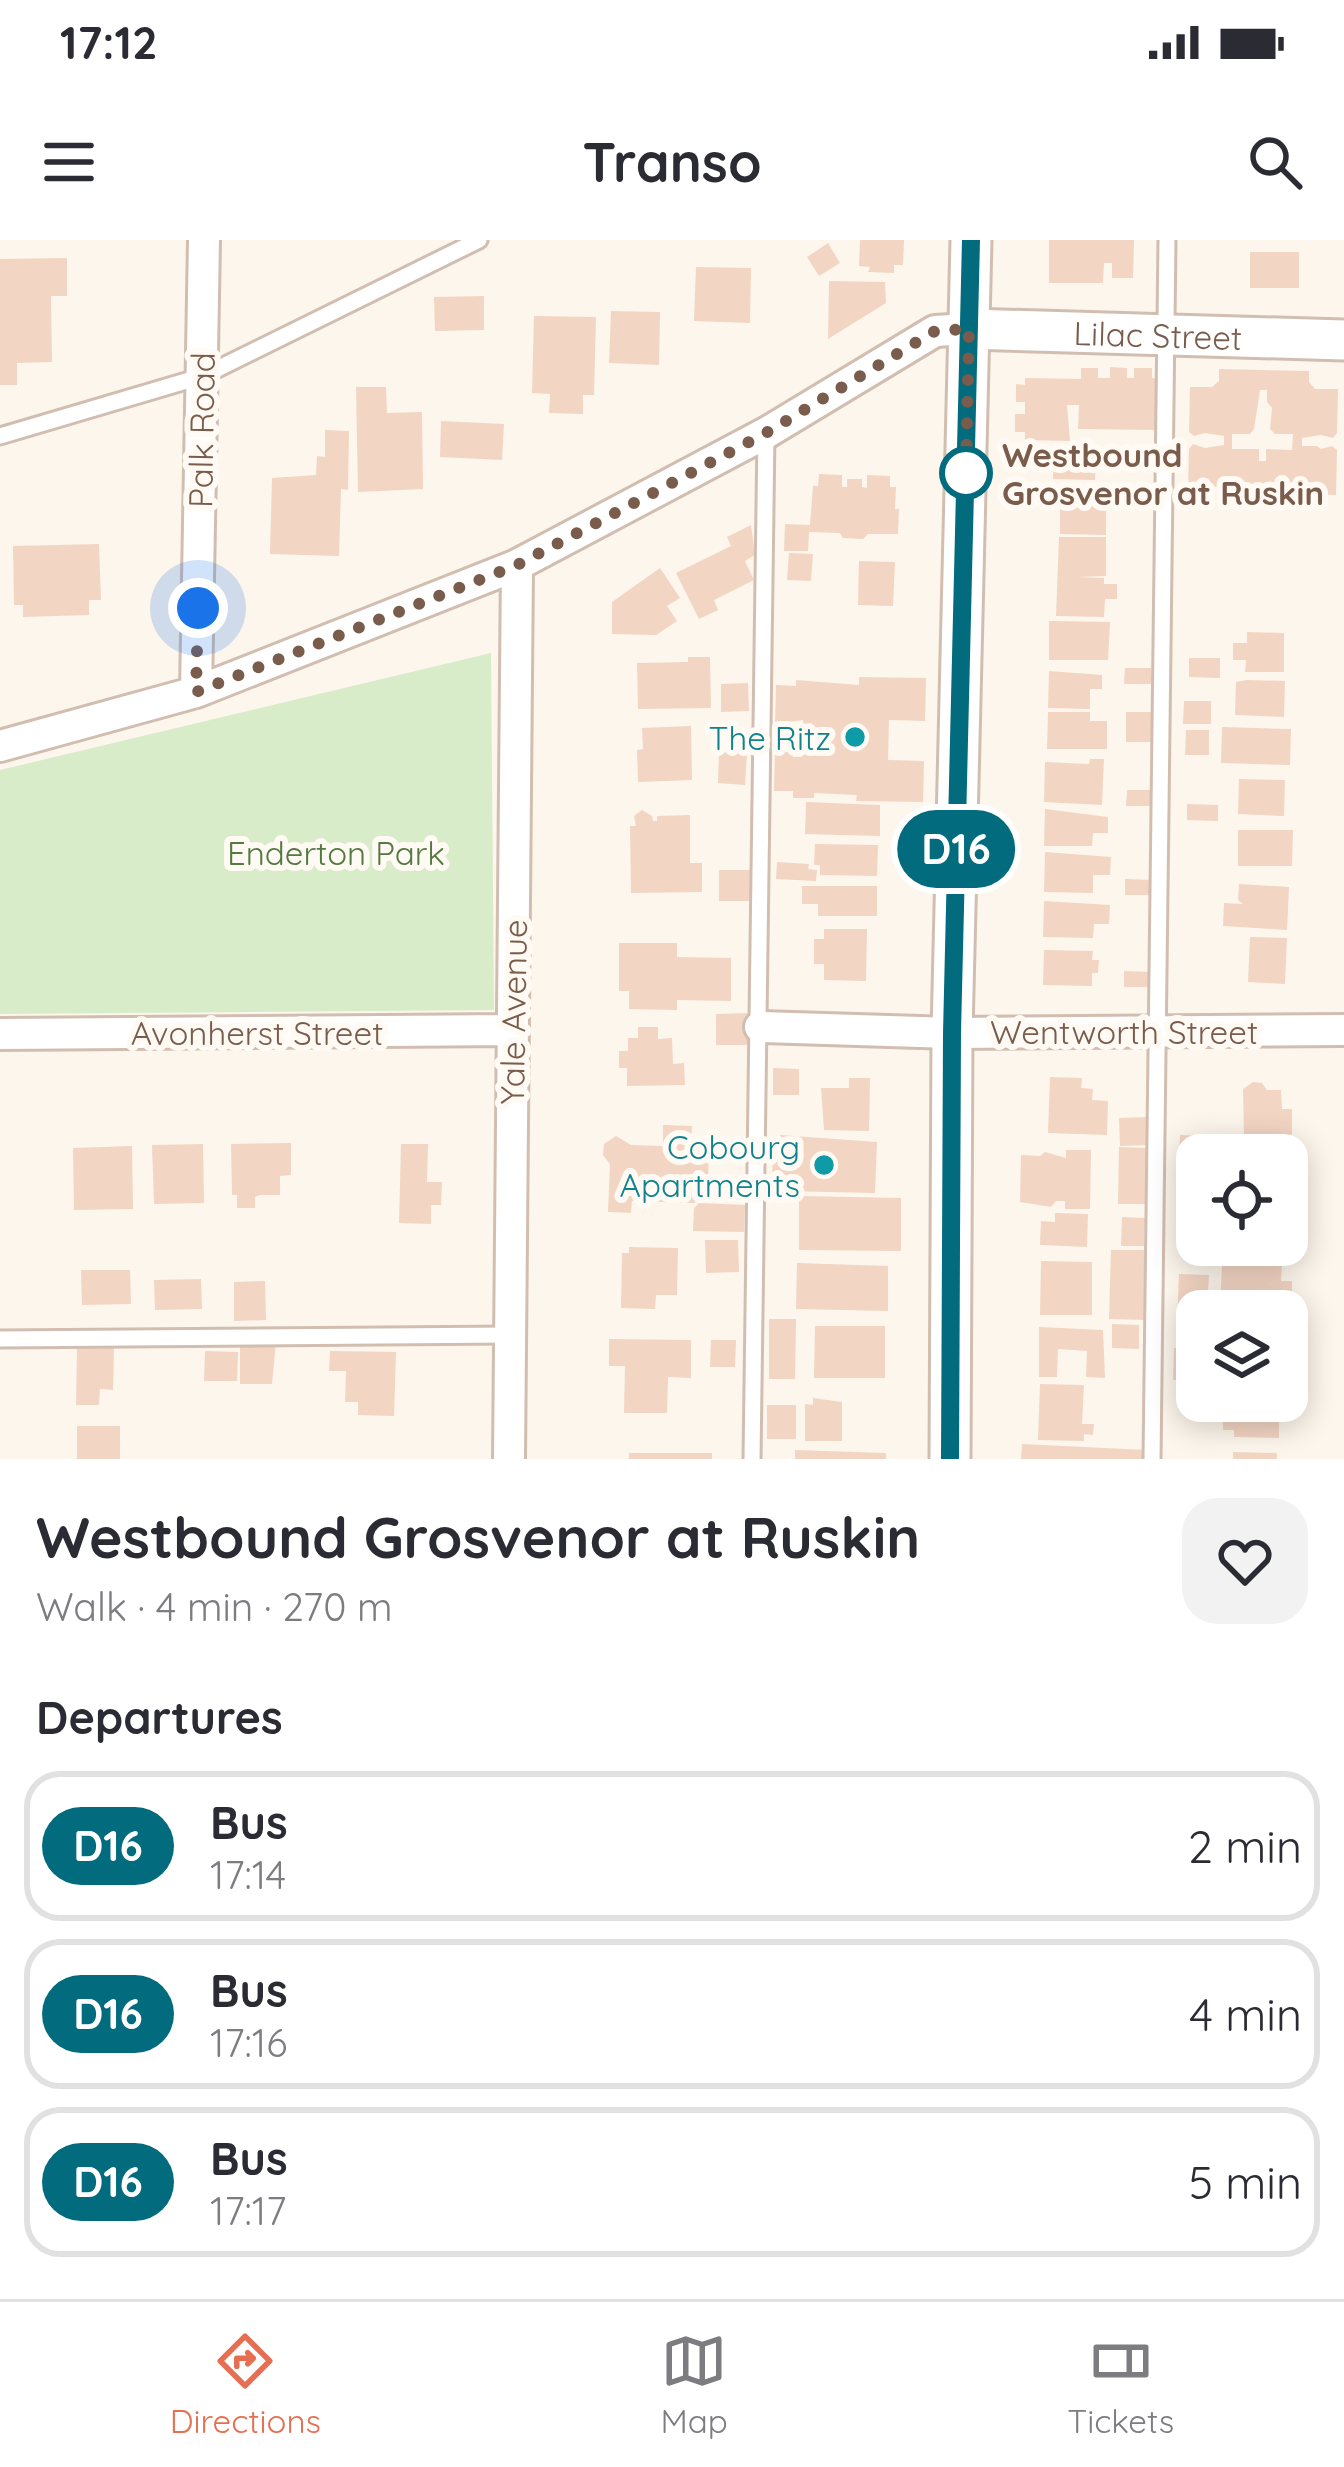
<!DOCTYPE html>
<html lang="en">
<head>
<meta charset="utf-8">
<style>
  :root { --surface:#fff; --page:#f2f2f3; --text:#2b2b33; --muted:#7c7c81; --line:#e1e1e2; --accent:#e76f51 }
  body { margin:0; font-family:Quicksand,sans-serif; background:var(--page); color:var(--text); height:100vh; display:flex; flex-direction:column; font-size:45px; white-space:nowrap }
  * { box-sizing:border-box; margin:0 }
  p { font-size:39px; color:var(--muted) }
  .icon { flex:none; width:66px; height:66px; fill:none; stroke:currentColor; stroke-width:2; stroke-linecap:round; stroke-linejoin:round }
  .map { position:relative; height:1219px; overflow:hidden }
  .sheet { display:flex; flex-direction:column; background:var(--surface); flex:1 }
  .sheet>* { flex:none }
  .badge { padding:0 24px; border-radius:39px; font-size:42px; line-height:78px }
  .buttons { position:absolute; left:1176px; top:894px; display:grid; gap:24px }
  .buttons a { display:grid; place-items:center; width:132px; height:132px; border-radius:24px; background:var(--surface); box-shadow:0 6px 30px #0003; font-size:60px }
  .you { position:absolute; width:60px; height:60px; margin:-30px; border:9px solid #fff; border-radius:50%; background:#1a73e8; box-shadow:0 0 0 18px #1a73e833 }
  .map>.badge { position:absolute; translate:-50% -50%; box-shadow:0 0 0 6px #fff }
  h2 { padding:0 36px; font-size:45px; line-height:108px }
  .round { display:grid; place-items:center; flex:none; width:126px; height:126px; border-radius:36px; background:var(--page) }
  .summary { display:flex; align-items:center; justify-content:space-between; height:204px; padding:0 36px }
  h1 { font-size:57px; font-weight:800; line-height:90px }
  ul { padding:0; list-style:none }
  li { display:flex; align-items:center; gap:36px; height:150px; margin:0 24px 18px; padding:0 12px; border:6px solid var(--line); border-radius:36px }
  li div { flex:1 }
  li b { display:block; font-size:45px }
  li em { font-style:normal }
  li .badge { min-width:132px; font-weight:700; text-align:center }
  .status { display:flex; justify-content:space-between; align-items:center; height:84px; padding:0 60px; background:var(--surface); direction:ltr }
  .status svg { height:33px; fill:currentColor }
  header { display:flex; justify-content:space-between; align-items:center; height:156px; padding:0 36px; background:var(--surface); font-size:54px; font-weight:800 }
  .tabs { display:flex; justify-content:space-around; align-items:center; height:168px; border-top:3px solid var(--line); background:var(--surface); font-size:33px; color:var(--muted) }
  .tabs a { display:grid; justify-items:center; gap:6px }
  .tabs .on { color:var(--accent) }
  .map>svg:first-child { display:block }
  .green { fill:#d8ecc9 }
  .building { fill:#f3d5c3; fill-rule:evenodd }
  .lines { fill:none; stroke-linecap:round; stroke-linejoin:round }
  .service-casing { stroke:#d1beb0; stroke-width:21 }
  .minor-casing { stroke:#d1beb0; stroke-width:36 }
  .tertiary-casing { stroke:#d1beb0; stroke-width:45 }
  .service { stroke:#fff; stroke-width:15 }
  .minor { stroke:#fff; stroke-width:30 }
  .tertiary { stroke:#fff; stroke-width:39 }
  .line-casing { stroke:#fff; stroke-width:27 }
  .line { stroke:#026c7e; stroke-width:18 }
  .walk { stroke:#7a5c4d; stroke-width:12; stroke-dasharray:0 21.6 }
  .stop-dot { fill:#fff; stroke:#026c7e; stroke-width:6 }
  .culture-dot { fill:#0f9aa8; stroke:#fffaf3; stroke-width:4.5 }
  .labels { text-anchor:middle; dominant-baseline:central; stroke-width:12; stroke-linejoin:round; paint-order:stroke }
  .street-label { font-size:33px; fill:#7a5c4d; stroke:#fffaf3 }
  .stop-label { font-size:33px; font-weight:bold; fill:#7a5c4d; stroke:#fffaf3; text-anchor:start }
  .culture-label { font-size:33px; fill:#0d838f; stroke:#fffaf3; text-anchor:end }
  .park-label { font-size:33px; fill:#537a41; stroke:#fffaf3 }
</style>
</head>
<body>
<div class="status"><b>17:12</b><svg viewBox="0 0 49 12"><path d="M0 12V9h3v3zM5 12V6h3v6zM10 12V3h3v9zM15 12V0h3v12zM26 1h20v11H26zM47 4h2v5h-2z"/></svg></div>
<header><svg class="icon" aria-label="menu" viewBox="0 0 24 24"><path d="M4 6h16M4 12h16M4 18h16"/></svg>Transo<svg class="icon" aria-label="search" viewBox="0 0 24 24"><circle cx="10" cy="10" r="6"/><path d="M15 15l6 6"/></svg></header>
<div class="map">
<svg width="1344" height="1219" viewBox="0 0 1344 1219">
  <rect width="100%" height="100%" fill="#fdf6ec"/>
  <path class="green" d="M491,413L494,770L0,774V530Z"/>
  <path class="building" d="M860,0H904L903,25H894V33L868,32L870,27L859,26Z
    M1049,0H1134L1133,38H1112V23H1104L1103,43H1049Z
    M828,3L840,23L819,36L807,17Z
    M1250,12H1299V48H1250Z
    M67,18V56H51L52,122L17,123V145H0V19Z
    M696,27L751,28L750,83L694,81Z
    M829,41L885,42L886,63L828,99Z
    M484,56V90L435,91L434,57Z
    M611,71L660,72L659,125L609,123Z
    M534,76L596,77L594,155H583V174L549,173L550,154L532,153Z
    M1110,127L1127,128V138H1134V128H1152V138H1162L1161,190L1078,189L1079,165H1067L1070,201L1025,200V192H1015V174H1025V162H1016V144L1025,145V138L1081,139V128H1098V138H1110Z
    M1219,129L1309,131V142L1315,149H1338L1337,193L1333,198L1321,195L1302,198V206H1317L1321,209L1332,206L1337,210L1336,255L1312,254V248L1229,247V251H1223L1224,247H1213V253H1188L1189,209L1193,204L1205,208L1224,205V196L1205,193L1194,196L1189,192L1190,147H1212L1219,141ZM1260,150H1267V162L1272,168L1270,189L1275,194H1293L1292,210L1266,209V221H1259V209H1232V194H1250L1254,189Z
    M356,147H386L387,173L422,172L423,249L358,252Z
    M441,181L504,184L502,220L440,217Z
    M325,190L349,191L348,250L341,249L339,316L270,314L272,238L316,235L317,216L325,217Z
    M1054,205L1096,206L1095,240L1053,239Z
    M819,234L842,235V247H847V239H862V247L867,248V235L890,236V247H896L895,269H899L898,294H868L863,299L843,298L840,293L809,292L808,311H784L785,284L810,285L813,246H818Z
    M1060,255L1106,256V295L1060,294Z
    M751,285L755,315L745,321L754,340L714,360L718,370L699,379L676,333L731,306L727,297Z
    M1059,297H1106V336L1078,337L1104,338V344H1117V359H1105L1104,377L1056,376Z
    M99,304L101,360H89V375L23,377V365H14L13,306Z
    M789,313L813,314L811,341L787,340Z
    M859,321L895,322L893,366L858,365Z
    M660,328L680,358L667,366L677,381L656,395L612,394V362Z
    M1049,381L1110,382L1108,420H1049Z
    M1247,392L1284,393V432H1245L1246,420H1233V403H1247Z
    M688,417H710L711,468L638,469L637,423L688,422Z
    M1189,418H1220V438L1189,437Z
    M1125,428H1151V444H1124Z
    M1049,431L1102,435V449H1090V469L1048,468Z
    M859,437L926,438L925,481L889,480L888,520L924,521L923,562L856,561L857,555L814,553V558H793V551H774L775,512H793V517H802L803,506H821V488H803V480L775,484L776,445L796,446V440L859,445Z
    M1247,440L1285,441L1284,477L1235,475L1236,442Z
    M748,443L749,471L721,472V444Z
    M1184,461H1211V484H1183Z
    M1048,472H1090V481H1107V509H1047Z
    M1126,472H1152V502H1126Z
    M691,486L692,540L638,542L637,510L643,509L642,488Z
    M1222,487L1291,489L1290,525L1221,523Z
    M1186,490H1209V515H1185Z
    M719,512L747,513L745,545L718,543Z
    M1090,519H1104L1102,565L1044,562L1045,522L1089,524Z
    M1239,539L1285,540L1284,576L1238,574Z
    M1127,550H1153V566H1126Z
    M806,562L880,565V596L805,594Z
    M1187,564L1218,565V581L1187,580Z
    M1045,569L1108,577V593H1093L1092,606H1044Z
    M642,570L652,576L653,581H657V576L690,575V623H702V652L631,653L630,586H636L634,576Z
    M1238,590H1293L1292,626H1238Z
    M815,604L878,605L877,636L820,635V625H814Z
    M1045,612L1111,617L1110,635H1093V653L1044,652Z
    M777,622L809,624L808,629L817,630L816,641L776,639Z
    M719,630H754V661H719Z
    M1125,639L1152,640V655H1125Z
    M1239,644L1289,647L1287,690L1223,686L1224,663L1243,664L1238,660Z
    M802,646H877V676H818V664H802Z
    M1044,661L1110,665L1109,684H1094L1093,698L1043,697Z
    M824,689H867L866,741L824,740V724H814V699H824Z
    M1250,697L1287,698L1285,744L1248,742Z
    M619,703H677V717L731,718V761L677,760V770L629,769V751H619Z
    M1044,710L1093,711L1092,720H1099L1098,733H1092V746L1043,745Z
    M1124,731L1151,732L1150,747H1124Z
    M748,773V805H716V774Z
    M638,787H658V799L672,798L673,824L684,823L685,845L627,846V828H619V811H628V798H638Z
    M773,828L799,829V855H773Z
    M1050,837L1082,838L1081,848L1093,849L1092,860L1108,861L1107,895L1048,893Z
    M849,838H870L869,891L824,890L821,848H849Z
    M1253,842L1262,843L1267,850H1281L1282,869H1292V895L1244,896L1243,849Z
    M1148,877V905L1120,906L1119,878Z
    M663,885L692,886L691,901L709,902L708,944L696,943L695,963L632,961L631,973L608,972L610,924L603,915L604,904L616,896L631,905L663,906Z
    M780,895L877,902L875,953L780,951L781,943H772L773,906L780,907Z
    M1180,895L1205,896V915H1197V929L1179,928Z
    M291,903V935L280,936V955H260L255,957V968H237V955H232L231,904Z
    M203,904L204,963L154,964L152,905Z
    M401,904H428L427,942H442L441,965H431V984L399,983Z
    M132,906L133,969L74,970L73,908Z
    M1245,906L1281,907V915H1245Z
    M1119,907L1147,908L1146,964H1118Z
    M1066,910H1091L1090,969H1065V961H1056L1051,967L1020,962L1021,915L1040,916L1045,912L1066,918Z
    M799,956L901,958V1011L799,1010Z
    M699,963L745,965L744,992L693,991L694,968Z
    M1055,973L1088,974L1087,1007L1040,1005L1041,981L1055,982Z
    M1122,977L1145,978L1144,1006H1121Z
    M1180,994L1197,995V1005H1208V1015L1179,1014Z
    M705,1000H738L739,1032L706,1033Z
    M1246,1005H1280V1014H1246Z
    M629,1007L678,1008L677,1055H656L655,1069L621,1068L622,1013H629Z
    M1111,1010H1148L1147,1080L1109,1079Z
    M1041,1021L1092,1022V1075H1040Z
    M797,1023L888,1026V1071L796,1069Z
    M1222,1024L1282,1025L1281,1041H1292V1069L1220,1071Z
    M81,1030H130L131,1064L82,1065Z
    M1179,1034L1209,1035L1207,1071H1197V1081L1177,1080Z
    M201,1039L202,1069L155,1070L154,1040Z
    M265,1041L266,1080L234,1081V1042Z
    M769,1079H796L795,1139H769Z
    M1112,1084L1139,1085V1109L1112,1108Z
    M815,1086H885V1138H814Z
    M1039,1087L1103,1090L1105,1138L1086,1137L1087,1111L1058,1109L1057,1137H1039Z
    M1287,1090H1297L1296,1119L1287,1118Z
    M240,1098L276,1102L272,1144H240Z
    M609,1099L691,1100V1138L668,1137L667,1173H624L625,1126H609Z
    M711,1100H736L735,1127H710Z
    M77,1108H114L113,1150L100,1149L99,1165H76Z
    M1174,1108H1197V1141L1173,1140Z
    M205,1111L238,1112L237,1141H204Z
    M330,1111L396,1112L394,1176L358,1175V1162H345L346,1131H329Z
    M1040,1144L1084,1145L1082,1184H1094L1093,1195L1084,1194V1201L1038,1200Z
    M813,1158L842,1162V1201H805V1164L813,1165Z
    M1236,1161H1279V1198L1234,1197V1190H1223V1172H1236Z
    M767,1165H796V1199H767Z
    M77,1186H120V1219H77Z
    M1022,1204L1146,1210L1145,1219H1021Z
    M795,1210L886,1213V1219H795Z
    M1233,1212L1277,1213V1219H1233Z
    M629,1213H712V1219H629Z"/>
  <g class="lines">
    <defs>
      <path id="service" d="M0,196L203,136L479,0
        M0,1099L510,1095
        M752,1219L766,193
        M1152,1219L1167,0"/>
      <path id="minor" d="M196,452L204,0
        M0,506L196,452L517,325L766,193L935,91L969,89
        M760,787L952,793L1344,790
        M0,794L513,790
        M509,1219L517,325"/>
      <g id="tertiary">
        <path id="s1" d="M969,89L1344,100"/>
        <path d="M950,1219L952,793L971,0"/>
      </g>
    </defs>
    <use href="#service" class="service-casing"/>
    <use href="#minor" class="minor-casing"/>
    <use href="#tertiary" class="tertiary-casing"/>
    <use href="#service" class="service"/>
    <use href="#minor" class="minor"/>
    <use href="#tertiary" class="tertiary"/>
  </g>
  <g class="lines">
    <defs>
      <path id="line" d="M950,1219L952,793L971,0"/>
    </defs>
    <use href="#line" class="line-casing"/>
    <use href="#line" class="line"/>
    <path class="walk" d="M198,368L196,452L517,325L766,193L935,91L969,89L966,233"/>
  </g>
  <circle class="stop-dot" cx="966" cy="233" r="24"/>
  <g class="culture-dot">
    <circle cx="855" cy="497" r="12"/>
    <circle cx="824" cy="925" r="12"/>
  </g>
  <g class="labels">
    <g class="street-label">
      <text stroke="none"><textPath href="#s1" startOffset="189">Lilac Street</textPath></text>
      <text transform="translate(201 190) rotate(-89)">Palk Road</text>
      <text transform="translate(513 772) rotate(-89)">Yale Avenue</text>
      <text x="1124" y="791">Wentworth Street</text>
      <text x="257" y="792">Avonherst Street</text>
    </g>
    <g class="stop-label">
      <text x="1002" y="214">Westbound<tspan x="1002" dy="38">Grosvenor at Ruskin</tspan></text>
    </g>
    <g class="culture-label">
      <text x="831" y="497">The Ritz</text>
      <text x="800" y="906">Cobourg<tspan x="800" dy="38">Apartments</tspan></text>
    </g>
    <g class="park-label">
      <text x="336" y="612">Enderton Park</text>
    </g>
  </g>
</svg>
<div class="buttons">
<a><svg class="icon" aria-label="locate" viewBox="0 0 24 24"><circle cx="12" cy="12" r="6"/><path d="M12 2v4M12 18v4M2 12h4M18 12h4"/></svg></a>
<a><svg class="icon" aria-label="layers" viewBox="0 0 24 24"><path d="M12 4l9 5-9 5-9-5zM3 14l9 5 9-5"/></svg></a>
</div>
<div class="you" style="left:198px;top:368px"></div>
<b class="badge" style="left:956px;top:609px;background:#026c7e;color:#fff">D16</b>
</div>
<section class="sheet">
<div class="summary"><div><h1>Westbound Grosvenor at Ruskin</h1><p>Walk · 4 min · 270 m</p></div><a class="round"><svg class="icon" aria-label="heart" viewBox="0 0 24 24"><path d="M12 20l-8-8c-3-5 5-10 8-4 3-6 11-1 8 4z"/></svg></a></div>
<h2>Departures</h2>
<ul>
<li><span class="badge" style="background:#026c7e;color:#fff">D16</span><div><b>Bus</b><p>17:14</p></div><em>2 min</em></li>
<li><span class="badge" style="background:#026c7e;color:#fff">D16</span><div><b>Bus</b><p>17:16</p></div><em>4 min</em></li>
<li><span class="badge" style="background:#026c7e;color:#fff">D16</span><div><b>Bus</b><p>17:17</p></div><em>5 min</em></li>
</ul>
</section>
<nav class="tabs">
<a class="on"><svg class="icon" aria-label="directions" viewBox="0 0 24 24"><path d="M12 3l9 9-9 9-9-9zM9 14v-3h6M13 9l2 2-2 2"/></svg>Directions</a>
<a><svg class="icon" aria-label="map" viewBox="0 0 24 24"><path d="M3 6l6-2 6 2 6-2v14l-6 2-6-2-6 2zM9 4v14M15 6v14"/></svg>Map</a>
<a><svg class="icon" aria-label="tickets" viewBox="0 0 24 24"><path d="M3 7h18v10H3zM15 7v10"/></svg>Tickets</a>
</nav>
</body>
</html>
